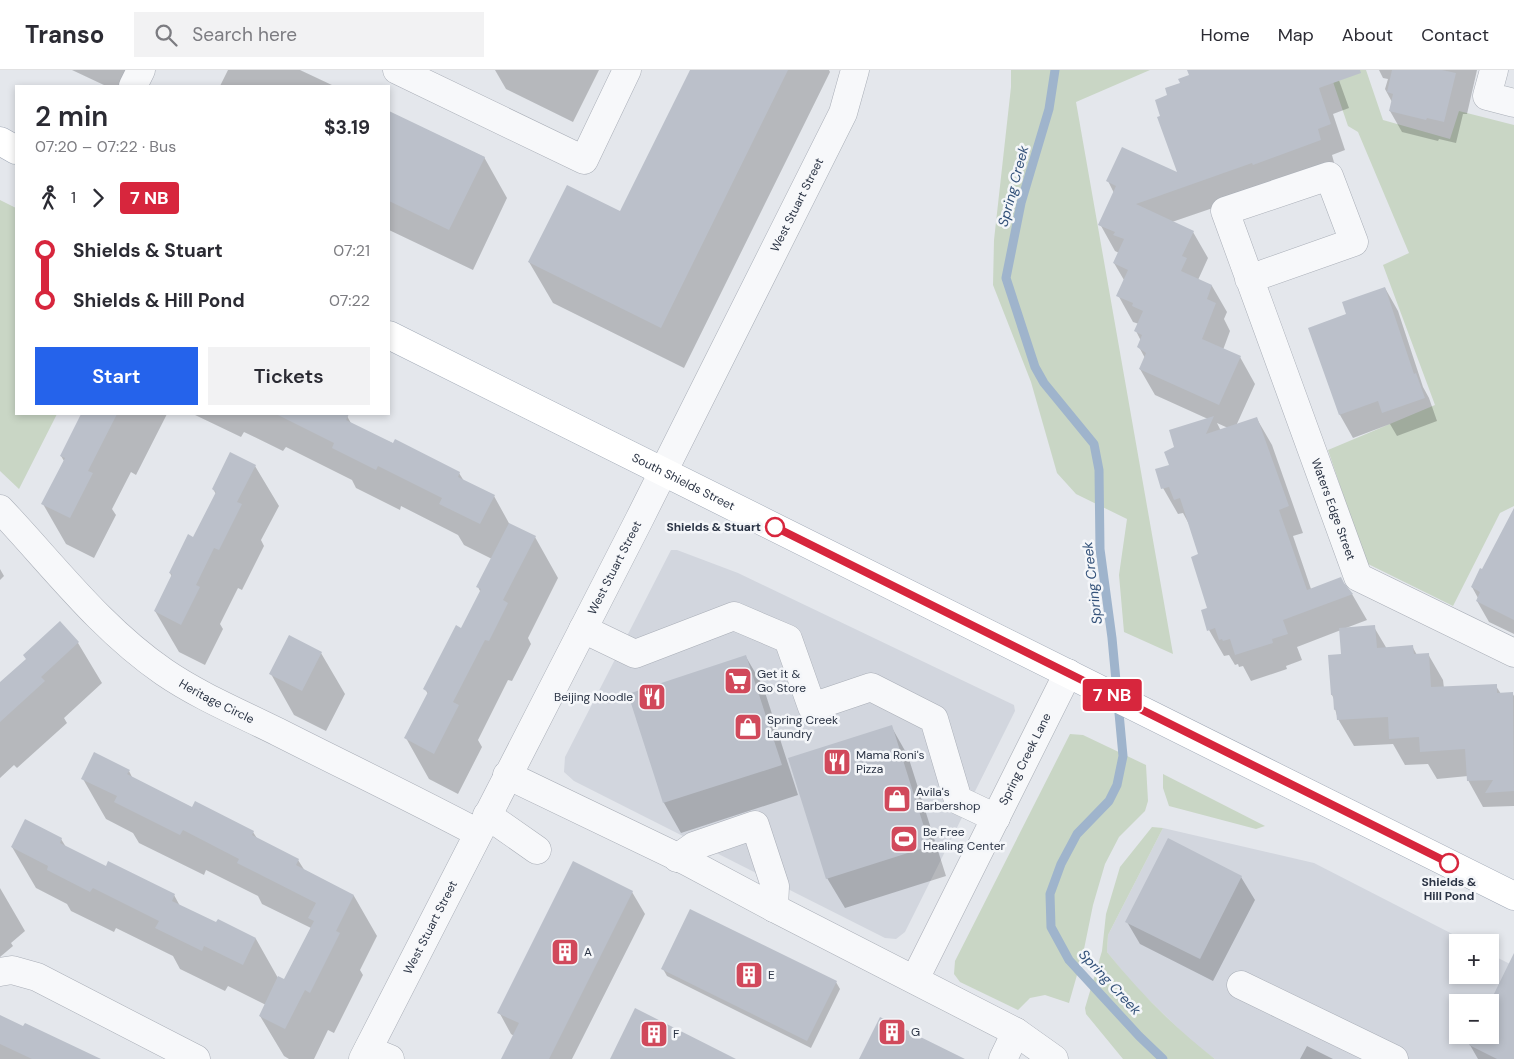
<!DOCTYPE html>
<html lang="en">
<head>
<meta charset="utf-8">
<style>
  :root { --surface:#fff; --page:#f2f2f3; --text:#2b2b33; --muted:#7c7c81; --line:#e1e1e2; --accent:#2563eb }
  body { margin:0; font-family:"DM Sans",sans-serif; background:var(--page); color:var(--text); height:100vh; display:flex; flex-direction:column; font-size:19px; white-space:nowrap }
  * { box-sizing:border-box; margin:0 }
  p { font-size:16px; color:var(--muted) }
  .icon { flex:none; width:28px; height:28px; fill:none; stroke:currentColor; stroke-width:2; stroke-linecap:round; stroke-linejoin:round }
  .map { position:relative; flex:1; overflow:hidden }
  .sheet { position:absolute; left:15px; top:15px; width:375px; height:330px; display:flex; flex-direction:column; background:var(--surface); border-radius:0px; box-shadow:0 2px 8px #0003 }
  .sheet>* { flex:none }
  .badge { padding:0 10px; border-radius:4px; font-size:18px; line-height:32px }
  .tools { position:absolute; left:1449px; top:864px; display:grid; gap:10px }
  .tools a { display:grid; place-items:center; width:50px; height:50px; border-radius:0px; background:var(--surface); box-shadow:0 2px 8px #0003; font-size:25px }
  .map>.badge { position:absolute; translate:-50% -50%; box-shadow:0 0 0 2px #fff }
  .legs { display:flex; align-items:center; gap:8px; height:55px; padding:0 20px; font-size:16px }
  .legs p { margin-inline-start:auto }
  .head { display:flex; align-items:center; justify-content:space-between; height:85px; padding:0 20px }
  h1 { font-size:28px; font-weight:600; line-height:38px }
  .primary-button { display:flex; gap:10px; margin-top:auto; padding:10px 20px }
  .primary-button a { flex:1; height:58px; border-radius:0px; background:var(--accent); color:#fff; font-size:20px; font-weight:600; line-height:58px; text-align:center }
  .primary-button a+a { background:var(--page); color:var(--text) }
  ul { padding:0 20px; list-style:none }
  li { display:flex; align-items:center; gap:18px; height:50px; font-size:19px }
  li i { display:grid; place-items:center; width:8px; height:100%; margin:0 6px; background:currentColor }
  li i::after { content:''; width:12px; height:12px; margin:-6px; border:4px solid; border-radius:50%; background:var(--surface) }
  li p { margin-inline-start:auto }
  li:first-child i { background:linear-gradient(#0000 50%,currentColor 0) }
  li:last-child i { background:linear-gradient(currentColor 50%,#0000 0) }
  header { display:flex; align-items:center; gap:30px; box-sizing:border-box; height:70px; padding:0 25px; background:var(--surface); border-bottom:1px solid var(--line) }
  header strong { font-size:24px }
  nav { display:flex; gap:28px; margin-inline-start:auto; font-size:18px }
  .search { width:350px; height:45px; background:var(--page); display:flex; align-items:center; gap:12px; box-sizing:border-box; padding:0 18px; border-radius:0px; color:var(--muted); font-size:19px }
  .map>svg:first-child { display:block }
  .built { fill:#d2d6de; fill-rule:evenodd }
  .green { fill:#c9d6c5 }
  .shadow { fill:#0003; fill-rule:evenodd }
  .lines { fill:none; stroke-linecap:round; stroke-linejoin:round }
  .stream { stroke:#9fb4cc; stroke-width:9 }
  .building { fill:#bbc0ca }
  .minor-casing { stroke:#a9aeb7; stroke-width:29 }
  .major-casing { stroke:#a3abb8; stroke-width:29 }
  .minor { stroke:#f7f8fa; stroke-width:28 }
  .major { stroke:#fff; stroke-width:28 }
  .line-1-casing { stroke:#fff; stroke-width:11 }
  .line-1 { stroke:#d7263d; stroke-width:8 }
  .stop-1-dot { fill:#fff; stroke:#d7263d; stroke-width:2.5 }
  .labels { text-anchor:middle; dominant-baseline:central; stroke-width:5; stroke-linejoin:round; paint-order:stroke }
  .street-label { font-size:12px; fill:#2b3445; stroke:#f4f6f9 }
  .stop-label { font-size:12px; font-weight:bold; fill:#2b3445; stroke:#f4f6f9; text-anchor:end }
  .poi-label { font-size:12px; fill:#2b3445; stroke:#f4f6f9; text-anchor:start }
  .water-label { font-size:14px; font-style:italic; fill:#34527a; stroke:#f4f6f9 }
</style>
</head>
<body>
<header>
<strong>Transo</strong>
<div class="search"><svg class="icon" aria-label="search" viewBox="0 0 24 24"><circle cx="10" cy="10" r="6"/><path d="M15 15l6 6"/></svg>Search here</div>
<nav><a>Home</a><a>Map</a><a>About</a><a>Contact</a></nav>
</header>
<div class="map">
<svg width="1514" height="989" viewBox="0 0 1514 989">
  <rect width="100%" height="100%" fill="#e4e7ec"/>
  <path class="built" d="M671,480H677L738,503L1014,635L1015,641L905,862L896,869L885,868L574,711L564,702L565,687Z
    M1163,758L1314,793L1468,872H1458V905H1490V884L1514,896V989H1215L1191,971L1132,913L1107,882L1108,865ZM1458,932H1490V965H1458Z"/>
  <path class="green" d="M1011,0H1150L1076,32L1173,584L1124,562L1119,505L1127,449L1076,424L1057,403L1031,312L993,215L994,170L1011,17Z
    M1329,0H1366L1383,50L1450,69L1459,41L1514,55V436L1500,443L1453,536L1366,493L1328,380L1435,335L1383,195L1409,183L1358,62L1348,56Z
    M0,130L16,138V344H57L19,419L0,401Z
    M1070,664L1083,665L1146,695L1148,731L1145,741L1119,767L1105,794L1093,835L1083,884L1069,933L1045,925L1030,928L1018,940L960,912L954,904L955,891Z
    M1163,704L1265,756L1256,759L1169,736L1163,718Z
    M1152,757L1163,758L1108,865L1107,882C1139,922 1175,958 1215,989H1123L1086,944L1085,938L1102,881L1106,844L1120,797Z"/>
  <path class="shadow" d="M72,0H140L132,16H106Z
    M228,0H300L334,16H220Z
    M495,0H599L573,52L506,19Z
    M691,0H829L830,2L684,298L553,233L529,192L621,143Z
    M1195,0H1335L1336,2L1349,38L1333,44L1345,80L1332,85L1335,96L1172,152L1193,162L1208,188L1198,210L1212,216L1227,242L1224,249L1230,261L1223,280L1240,287L1255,314L1236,356L1257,349L1272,375L1303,463L1293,466L1311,519L1346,517L1352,524L1367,550L1346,558L1374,557L1387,579L1412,576L1417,585L1428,584L1443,610L1444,618L1496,616L1501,624L1512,623L1514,626V736L1483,737L1468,710V706L1437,709L1428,694L1405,695L1393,674L1354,676L1338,649L1335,639L1334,629L1332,625L1342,585L1341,560L1297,577L1302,590L1286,596L1287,599L1251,611L1243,596L1239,597L1238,594L1235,595L1229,585L1224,586L1209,560V539L1199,485L1190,456L1183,443L1178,444L1163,418L1175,378L1208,349L1155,325L1140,299L1145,288L1139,277L1141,271L1136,261L1139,254L1133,252L1118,225L1124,210L1114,193L1119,183L1115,181L1100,154L1114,123L1108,111L1179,104L1162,47L1169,26ZM1217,353L1228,358L1221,361Z
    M1379,0H1477L1467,44H1463L1456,73L1439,69L1438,71L1402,62L1390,41L1392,32L1385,19L1388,9L1383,8Z
    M389,42L484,87L507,128L473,200L389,160Z
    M1385,218L1398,241L1423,317L1429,328L1437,351L1397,366L1390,354L1353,368L1340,345L1309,259L1348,244Z
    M88,344H167L136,405L131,402L112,439L116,445L94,488L66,474L43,434L64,391L61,386Z
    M193,344H342L347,346L352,355L459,403L464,411L494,426L510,455L535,467L558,508L528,568L531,574L512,611L508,610L478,670L482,677L458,724L429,709L406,668L428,624L425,619L462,560L481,523L478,517L492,489L464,475L458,465L401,436L400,440L356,418L352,410L286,377L283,381L244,362L241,367Z
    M255,396L279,436L261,470L264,476L242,520L238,518L220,554L223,559L205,595L179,582L155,541L172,507L170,503L193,469L216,424L213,419Z
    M1514,453V564L1489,552L1477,531L1478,528L1472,517Z
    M0,499L4,506L0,510Z
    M60,553L78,573L102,613L64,648L67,653L17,698L14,695L0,708V614L27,590Z
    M289,567L321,583L345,624L326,661L294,645L271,604Z
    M746,587L763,616L798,725L681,763L664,733L629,625Z
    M891,656L908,686L946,806L845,838L827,808Z
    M129,701L133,709L193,738L253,762L258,770L298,790L305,801L354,826L377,866L360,900L363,905L334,963L328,960L314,989H289L284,986L260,946L266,935L228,916L225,921L180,899L173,886L116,858L114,862L71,841L67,834L36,818L12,777L61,769L66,777L106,797L174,825L180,836L216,854L256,869L278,908L284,911L311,858L262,834L258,826L206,800L204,805L139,773L133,763L106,749L83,709Z
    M1241,807L1255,830L1213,911L1140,874L1127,852Z
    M0,818L25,861L11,873L13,876L0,887Z
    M632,822L645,844L572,989H502L514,966L511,964L499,942Z
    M663,899L836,912L840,919L811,978L667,906Z
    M1514,915V989H1478L1470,975L1475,965H1490V934Z
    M0,946L84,989H0Z
    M1307,976L1333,989H1300Z"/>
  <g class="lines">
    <path class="stream" d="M1055,0L1049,39L1021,133L1006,208L1035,297L1044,313L1094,374L1099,400L1100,479L1112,568L1123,686L1117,715L1109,731L1077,764L1061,794L1050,824L1051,857L1069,890L1139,966L1163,989"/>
  </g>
  <path class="building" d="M690,0H788L661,258L528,192L567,115L620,141Z
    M1187,0H1360L1361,3L1319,18L1331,54L1318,59L1321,70L1253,95L1252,93L1136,134L1194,161L1182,186L1187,188L1181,201L1212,215L1207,229L1216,233L1202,269L1241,286L1219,335L1139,299L1146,283L1137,277L1142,265L1134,261L1143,241L1132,236L1133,233L1116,226L1128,200L1113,193L1124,169L1113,165L1115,162L1098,155L1116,116L1106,111L1122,77L1177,102L1157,47L1160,46L1155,30L1167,25L1165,18L1180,13L1178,9L1189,5Z
    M1392,0H1442L1456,3L1444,52L1427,48L1426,50L1389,41L1393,24L1387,22Z
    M389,41L485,87L449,160L389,131Z
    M1385,217L1414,304L1416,303L1425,328L1382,343L1378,331L1339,345L1308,258L1346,244L1342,232Z
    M81,344H117L88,401L93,403L70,448L41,434L65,388L60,386Z
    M276,344H349L346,350L393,373L395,369L460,402L458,407L495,425L480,454L439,434L442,428L378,396L376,400L332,378L334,373Z
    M1214,346L1206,364L1257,347L1289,436L1279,440L1307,520L1341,507L1344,513L1353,524L1283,550L1288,564L1272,569L1273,573L1235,585L1230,569L1223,571L1222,569L1219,570L1215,558L1207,561L1201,540L1207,538L1191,487L1198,484L1180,428L1174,430L1169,417L1161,419L1155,399L1169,395L1164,382L1174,377L1169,360Z
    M230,382L256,395L237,432L242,434L219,480L214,478L196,515L200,517L181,555L154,541L172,504L169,503L188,464L193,467L216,422L212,419Z
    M1514,438V550L1476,531L1480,522L1471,517L1480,498L1482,499Z
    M509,453L536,466L503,530L508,533L489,571L485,570L453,632L459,635L434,684L404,668L428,622L423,619L456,555L461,558L481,519L476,517Z
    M60,551L79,572L41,607L45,611L0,652V612L26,589L23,585Z
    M1375,555L1377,578L1413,575L1414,584L1429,583L1431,617L1497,614V623L1513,622L1514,721L1485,723L1493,710L1467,711L1465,679L1420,682L1419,667L1389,669L1388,647L1337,650L1336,639L1334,640L1333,625H1331L1328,585L1341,584L1339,558Z
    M289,565L322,582L302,621L269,604Z
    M746,585L782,695L663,733L628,624Z
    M892,655L930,776L826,809L788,688Z
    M94,682L130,700L127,704L192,737L195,731L254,761L252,765L299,789L296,795L354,825L336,861L340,863L310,923L305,920L285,959L259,946L278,906L284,909L314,851L308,848L316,833L237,793L239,789L183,760L180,765L114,732L117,726L81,709Z
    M25,749L62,768L60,773L106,796L108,791L175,824L172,831L216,852L218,849L256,868L243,895L204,876L202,881L155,858L159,851L93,818L90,822L47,800L48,796L11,777Z
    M1168,768L1242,806L1200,889L1125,852Z
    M573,791L633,821L549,989H501L519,953L497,943Z
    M690,839L837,911L807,971L661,899Z
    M1514,883V989H1497L1469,975L1473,965H1490V932Z
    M635,938L736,989H610Z
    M0,945L23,956L25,953L101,989H32L0,974Z
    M880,947L965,989H859Z"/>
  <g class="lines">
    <defs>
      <g id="minor">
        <path d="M397,0L584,90L627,0"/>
        <path d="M1494,0L1487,26L1514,33"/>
        <path d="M133,16L141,0"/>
        <path id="s1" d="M1249,209L1354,172L1329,106L1225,141L1358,507L1514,583"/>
        <path id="s2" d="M0,439C53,495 100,558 164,602C199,626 240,643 278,662C345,696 412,728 478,763"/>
        <path d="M583,559L635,584L734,546L788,569L812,637L871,617L934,649L958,730L996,748"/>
        <path d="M507,705L688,792L774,838L1016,962L1054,989"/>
        <path d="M487,745L537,780"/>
        <path d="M677,788L694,776L755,755L775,816L774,838"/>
        <path d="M0,902L12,900L37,907L196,989"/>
        <path id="s3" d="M915,909L1068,603"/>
        <path d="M1241,915L1394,989"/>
        <path d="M368,980L390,989"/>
        <path id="s4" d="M363,989L639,450L843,43L855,0"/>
        <path d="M1003,989L1016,962"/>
      </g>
      <g id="major">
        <path d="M0,71L16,80"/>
        <path id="s5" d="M389,265L1514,826"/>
      </g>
    </defs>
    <use href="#minor" class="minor-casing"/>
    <use href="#major" class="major-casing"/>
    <use href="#minor" class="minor"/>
    <use href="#major" class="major"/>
  </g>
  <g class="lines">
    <defs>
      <path id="line-1" d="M775,457L1449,793"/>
    </defs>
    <use href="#line-1" class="line-1-casing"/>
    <use href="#line-1" class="line-1"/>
  </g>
  <defs>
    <symbol id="supermarket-square" viewBox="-11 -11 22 22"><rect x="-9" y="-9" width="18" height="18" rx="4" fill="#d1495b" stroke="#f4f6f9"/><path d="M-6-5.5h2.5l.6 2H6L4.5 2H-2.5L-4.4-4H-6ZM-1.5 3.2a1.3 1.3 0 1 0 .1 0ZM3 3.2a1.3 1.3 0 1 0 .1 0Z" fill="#fff"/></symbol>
    <symbol id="restaurant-square" viewBox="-11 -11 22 22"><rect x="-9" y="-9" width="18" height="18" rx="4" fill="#d1495b" stroke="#f4f6f9"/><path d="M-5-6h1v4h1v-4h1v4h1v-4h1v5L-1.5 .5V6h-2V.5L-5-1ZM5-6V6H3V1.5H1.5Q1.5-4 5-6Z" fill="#fff"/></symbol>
    <symbol id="shop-square" viewBox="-11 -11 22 22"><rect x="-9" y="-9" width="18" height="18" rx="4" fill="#d1495b" stroke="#f4f6f9"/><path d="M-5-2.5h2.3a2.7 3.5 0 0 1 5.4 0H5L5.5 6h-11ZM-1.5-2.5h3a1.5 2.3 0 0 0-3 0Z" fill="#fff"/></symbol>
    <symbol id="stadium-square" viewBox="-11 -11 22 22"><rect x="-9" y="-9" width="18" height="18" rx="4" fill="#d1495b" stroke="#f4f6f9"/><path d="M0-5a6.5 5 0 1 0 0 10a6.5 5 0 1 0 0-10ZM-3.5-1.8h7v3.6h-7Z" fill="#fff"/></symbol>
    <symbol id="building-square" viewBox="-11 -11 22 22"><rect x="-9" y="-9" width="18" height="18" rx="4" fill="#d1495b" stroke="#f4f6f9"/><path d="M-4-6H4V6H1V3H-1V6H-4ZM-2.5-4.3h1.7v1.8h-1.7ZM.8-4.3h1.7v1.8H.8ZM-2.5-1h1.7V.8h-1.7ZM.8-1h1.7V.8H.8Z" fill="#fff"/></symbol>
  </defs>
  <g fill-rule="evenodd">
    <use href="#supermarket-square" x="722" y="595" width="32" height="32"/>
    <use href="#restaurant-square" x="636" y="611" width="32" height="32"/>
    <use href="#shop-square" x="732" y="641" width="32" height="32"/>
    <use href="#restaurant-square" x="821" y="676" width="32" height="32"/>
    <use href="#shop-square" x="881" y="713" width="32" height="32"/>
    <use href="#stadium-square" x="888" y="753" width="32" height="32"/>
    <use href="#building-square" x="549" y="866" width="32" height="32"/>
    <use href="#building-square" x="733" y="889" width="32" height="32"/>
    <use href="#building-square" x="876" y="946" width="32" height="32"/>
    <use href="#building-square" x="638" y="948" width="32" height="32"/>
  </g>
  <g class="stop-1-dot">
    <circle cx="775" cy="457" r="9"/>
    <circle cx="1449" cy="793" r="9"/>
  </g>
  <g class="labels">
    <g class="street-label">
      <text stroke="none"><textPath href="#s4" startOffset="958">West Stuart Street</textPath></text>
      <text stroke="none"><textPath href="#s5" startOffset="329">South Shields Street</textPath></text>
      <text stroke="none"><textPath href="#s1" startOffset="609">Waters Edge Street</textPath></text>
      <text stroke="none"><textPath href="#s4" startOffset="552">West Stuart Street</textPath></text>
      <text stroke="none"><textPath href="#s2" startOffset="292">Heritage Circle</textPath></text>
      <text stroke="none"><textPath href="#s3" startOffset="246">Spring Creek Lane</textPath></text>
      <text stroke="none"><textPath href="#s4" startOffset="148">West Stuart Street</textPath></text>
    </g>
    <g class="stop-label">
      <text x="761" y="457">Shields &amp; Stuart</text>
      <text x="1449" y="812" text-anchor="middle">Shields &amp;<tspan x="1449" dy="14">Hill Pond</tspan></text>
    </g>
    <g class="poi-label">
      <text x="757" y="604">Get it &amp;<tspan x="757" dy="14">Go Store</tspan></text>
      <text x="633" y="627" text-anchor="end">Beijing Noodle</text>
      <text x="767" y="650">Spring Creek<tspan x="767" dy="14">Laundry</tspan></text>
      <text x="856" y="685">Mama Roni's<tspan x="856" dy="14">Pizza</tspan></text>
      <text x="916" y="722">Avila's<tspan x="916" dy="14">Barbershop</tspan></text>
      <text x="923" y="762">Be Free<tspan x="923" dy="14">Healing Center</tspan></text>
      <text x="584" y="882">A</text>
      <text x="768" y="905">E</text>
      <text x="911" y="962">G</text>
      <text x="673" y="964">F</text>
    </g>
    <g class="water-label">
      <text transform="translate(1013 116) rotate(-75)">Spring Creek</text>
      <text transform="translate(1092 513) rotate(-97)">Spring Creek</text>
      <text transform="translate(1110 912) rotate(47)">Spring Creek</text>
    </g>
  </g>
</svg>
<div class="tools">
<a>+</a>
<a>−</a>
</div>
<b class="badge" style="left:1112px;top:625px;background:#d7263d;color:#fff">7 NB</b>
<section class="sheet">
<div class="head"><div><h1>2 min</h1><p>07:20 – 07:22 · Bus</p></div><b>$3.19</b></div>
<div class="legs"><svg class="icon" aria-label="walk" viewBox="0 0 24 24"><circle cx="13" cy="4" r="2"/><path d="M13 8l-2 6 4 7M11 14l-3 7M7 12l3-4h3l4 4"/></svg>1<svg class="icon" aria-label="forward" viewBox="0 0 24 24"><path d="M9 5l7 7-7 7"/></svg><b class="badge" style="background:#d7263d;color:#fff">7 NB</b></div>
<ul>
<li><i style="color:#d7263d"></i><b>Shields &amp; Stuart</b><p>07:21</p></li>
<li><i style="color:#d7263d"></i><b>Shields &amp; Hill Pond</b><p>07:22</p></li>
</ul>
<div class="primary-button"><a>Start</a><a>Tickets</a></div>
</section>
</div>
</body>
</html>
